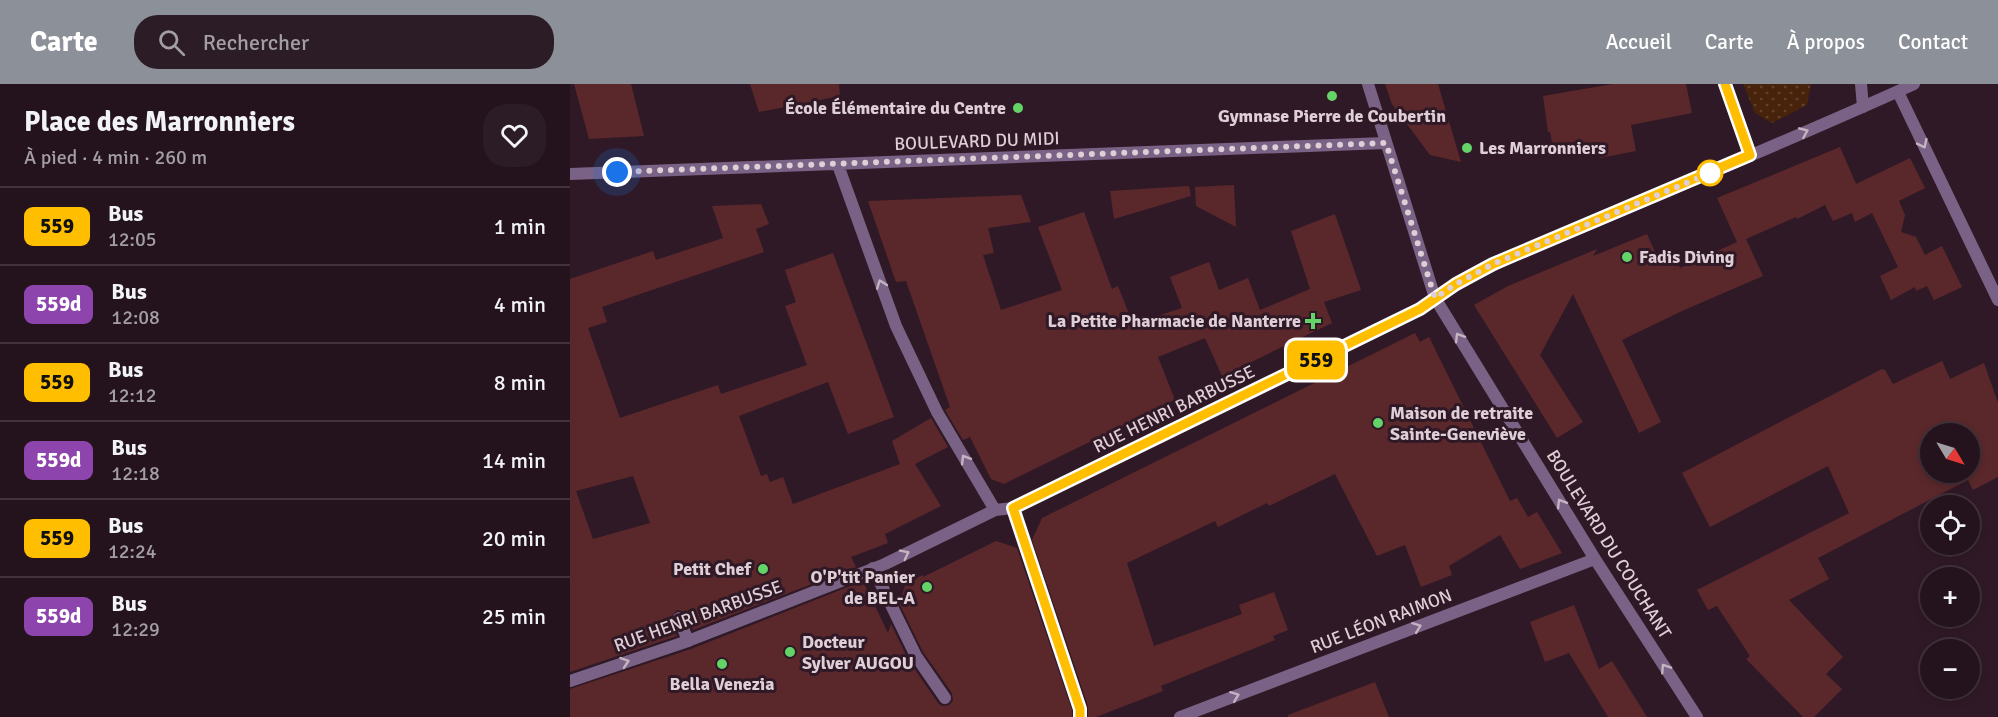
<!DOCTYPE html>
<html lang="fr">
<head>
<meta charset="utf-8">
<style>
  :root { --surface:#24131c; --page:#2c1c25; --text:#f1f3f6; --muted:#a39ea3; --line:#41323b; --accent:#8c9099 }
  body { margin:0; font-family:Signika,sans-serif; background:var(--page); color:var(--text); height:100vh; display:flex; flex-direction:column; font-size:22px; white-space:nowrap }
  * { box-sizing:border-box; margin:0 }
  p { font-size:20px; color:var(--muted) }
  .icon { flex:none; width:33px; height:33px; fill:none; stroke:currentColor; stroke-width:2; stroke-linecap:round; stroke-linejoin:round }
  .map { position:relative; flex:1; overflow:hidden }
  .side { display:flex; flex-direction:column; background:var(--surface); width:570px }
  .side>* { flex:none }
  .badge { padding:0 12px; border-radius:9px; font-size:21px; line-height:39px }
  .needle { width:39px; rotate:128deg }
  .controls { position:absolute; left:1350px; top:339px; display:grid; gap:12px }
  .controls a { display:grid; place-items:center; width:60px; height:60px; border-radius:50%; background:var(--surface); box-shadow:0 3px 9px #0003,0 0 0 2px var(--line); font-size:30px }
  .you { position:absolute; width:30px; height:30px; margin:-15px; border:4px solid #fff; border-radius:50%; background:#1a73e8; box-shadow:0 0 0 9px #1a73e833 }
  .map>.badge { position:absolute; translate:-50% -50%; box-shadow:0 0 0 3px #fff }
  .round { display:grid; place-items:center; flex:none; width:63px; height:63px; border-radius:24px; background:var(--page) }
  .head { display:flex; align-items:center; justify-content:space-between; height:102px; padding:0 24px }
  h1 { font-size:28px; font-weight:700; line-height:45px }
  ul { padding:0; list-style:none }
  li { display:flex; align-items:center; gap:18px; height:78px; padding:0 24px; border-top:2px solid var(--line) }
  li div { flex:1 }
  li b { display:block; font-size:22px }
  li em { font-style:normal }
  li .badge { min-width:66px; font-weight:700; text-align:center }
  header { display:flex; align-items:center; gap:36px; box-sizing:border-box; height:84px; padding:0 30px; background:var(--accent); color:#fff }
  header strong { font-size:28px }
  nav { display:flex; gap:33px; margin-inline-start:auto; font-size:21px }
  .search { width:420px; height:54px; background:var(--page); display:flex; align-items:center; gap:15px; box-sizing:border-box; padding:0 21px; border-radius:24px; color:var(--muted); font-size:22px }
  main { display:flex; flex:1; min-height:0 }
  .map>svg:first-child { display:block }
  .grass { fill:url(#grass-dots) }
  .building { fill:#5a282b; fill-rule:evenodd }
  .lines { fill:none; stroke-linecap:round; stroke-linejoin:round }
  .lane { stroke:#796285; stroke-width:12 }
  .street { stroke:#796285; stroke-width:12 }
  .oneway { stroke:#c5b3c2 }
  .line-casing { stroke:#fff; stroke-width:14 }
  .line { stroke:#ffbe00; stroke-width:9 }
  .walk { stroke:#deced6; stroke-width:6; stroke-dasharray:0 10.8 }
  .poi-dot { fill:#64d468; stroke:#301926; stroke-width:2 }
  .stop-dot { fill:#fff; stroke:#ffbe00; stroke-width:3 }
  .labels { text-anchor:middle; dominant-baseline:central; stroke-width:6; stroke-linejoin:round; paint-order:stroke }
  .poi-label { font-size:18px; font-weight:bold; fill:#deced6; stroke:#301926; text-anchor:end }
  .street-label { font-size:18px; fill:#deced6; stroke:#301926 }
</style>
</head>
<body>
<header>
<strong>Carte</strong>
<div class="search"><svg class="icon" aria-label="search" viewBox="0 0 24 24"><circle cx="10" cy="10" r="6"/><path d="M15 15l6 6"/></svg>Rechercher</div>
<nav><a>Accueil</a><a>Carte</a><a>À propos</a><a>Contact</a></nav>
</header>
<main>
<section class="side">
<div class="head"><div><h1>Place des Marronniers</h1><p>À pied · 4 min · 260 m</p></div><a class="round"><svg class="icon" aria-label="heart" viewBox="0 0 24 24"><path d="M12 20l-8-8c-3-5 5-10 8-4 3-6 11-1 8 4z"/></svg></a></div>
<ul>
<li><span class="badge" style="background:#ffbe00;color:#111">559</span><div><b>Bus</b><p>12:05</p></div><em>1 min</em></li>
<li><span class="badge" style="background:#8e44ad;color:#fff">559d</span><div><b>Bus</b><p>12:08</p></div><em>4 min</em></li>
<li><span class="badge" style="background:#ffbe00;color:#111">559</span><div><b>Bus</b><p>12:12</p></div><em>8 min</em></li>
<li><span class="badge" style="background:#8e44ad;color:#fff">559d</span><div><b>Bus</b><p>12:18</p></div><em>14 min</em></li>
<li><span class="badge" style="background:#ffbe00;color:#111">559</span><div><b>Bus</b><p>12:24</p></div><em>20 min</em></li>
<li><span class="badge" style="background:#8e44ad;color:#fff">559d</span><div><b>Bus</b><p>12:29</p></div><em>25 min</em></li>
</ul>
</section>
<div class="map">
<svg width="1428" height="633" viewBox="0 0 1428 633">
  <defs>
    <pattern id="grass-dots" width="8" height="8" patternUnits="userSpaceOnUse" patternTransform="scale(1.5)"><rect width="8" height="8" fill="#48230c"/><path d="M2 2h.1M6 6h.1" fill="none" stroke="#62422f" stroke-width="1.8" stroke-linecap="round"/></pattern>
  </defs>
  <rect width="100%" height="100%" fill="#301926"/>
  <path class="grass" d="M1173,0H1241L1237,21L1202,39L1185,29Z"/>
  <path class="building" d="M4,0H61L74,52L19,55Z
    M180,0H269L270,12L189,28Z
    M815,0H868L891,78L860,71L822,20Z
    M1043,0H1116L1122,29L1061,41L1066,67L1030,74L1029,69L1009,72V69L997,72L996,66L984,68L980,48H978L973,12Z
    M1270,63L1286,100L1340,74L1355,104L1329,117L1335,131L1331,148L1346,153L1355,171L1372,162L1392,203L1364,216L1357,202L1346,207L1345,203L1321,216L1310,192L1328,183L1302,129L1285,138L1282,129L1263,137L1255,121L1227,135L1226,133L1176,155L1193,192L1112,227L1052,256L1091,338L1069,349L1003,210L970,271L1013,338L987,354L904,221L938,202L1027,165L1023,172L1077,150L1089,177L1104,170L1110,184L1167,158L1147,114Z
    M664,101L666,143L626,122L625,103Z
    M619,102L621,112L544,135L540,107Z
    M451,111L461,138L418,144L424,169L413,171L431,226L492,206L468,143L514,128L542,205L548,202L563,240L612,224L600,193L639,178L649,206L678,194L690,226L740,205L721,147L765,130L791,206L754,218L762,239L652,292L635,254L588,273L605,316L434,400L421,395L400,353L393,356L375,326L380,323L336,197L326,198L298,117Z
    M191,120L199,140L186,145L194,168L32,223L37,238L18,244L50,334L148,301L151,310L237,281L215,222L226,218L215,186L263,169L324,333L278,350L258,298L169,332L191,392L197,390L200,398L213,393L223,420L330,380L322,357L361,334L378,363L345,380L371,422L315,450L318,459L281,473L286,483L123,546L115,528L107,526L101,533L107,552L0,588V195L83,167L86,176L153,154L142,122ZM63,392L80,439L23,455L6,407Z
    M845,249L850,258L859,253L940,417L947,414L958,433L967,428L992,469L950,485L930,451L879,482L882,491L851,503L835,461L807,472L765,390L699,422L697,419L648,443L645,437L557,479L584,562L672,530L669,521L704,508L718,546L703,552L705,556L591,602L593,607L526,633H518V622L462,456L472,434Z
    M1372,277L1380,295L1414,279L1428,319V393L1403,406L1398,396L1248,474L1259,495L1219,516L1273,573L1256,590L1272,605L1244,633H1233L1176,575L1180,572L1147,522L1138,526L1127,506L1279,429L1258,382L1140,443L1112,389L1312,285L1315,286L1323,300ZM1360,350H1400V388H1360Z
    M426,457L447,464L502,626V633H0V605L121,565L293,497L318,549L321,540L339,577L368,619L372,622L379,621L383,617L382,609L353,568L329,519L336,499L353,491V493Z
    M1004,521L1029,585L1042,577L1077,633H1038L999,569L975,578L960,538Z
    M805,598L819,633H718V631Z"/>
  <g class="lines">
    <path class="lane" d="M1291,0L1293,23
      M303,484L346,572L375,614
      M109,534L118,557"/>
    <path class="street" d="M798,0L865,214L1025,475L1127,633
      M1155,0L1181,71
      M1328,8L1428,216
      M268,81L326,242L367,328L425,426
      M0,90L815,59
      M443,424L510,625V633
      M0,597L118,557L315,480L425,426L443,424L850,225C912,179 985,155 1055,125C1152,84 1249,43 1344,0
      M610,633L1025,475"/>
  </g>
  <defs><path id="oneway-chevron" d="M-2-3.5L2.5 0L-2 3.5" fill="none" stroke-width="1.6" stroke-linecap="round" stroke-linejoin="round" transform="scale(1.5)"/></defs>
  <g class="oneway">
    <use href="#oneway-chevron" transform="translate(1234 48) rotate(-23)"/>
    <use href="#oneway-chevron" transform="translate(1353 60) rotate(64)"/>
    <use href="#oneway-chevron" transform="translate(311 200) rotate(-110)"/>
    <use href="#oneway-chevron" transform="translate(889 253) rotate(-121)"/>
    <use href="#oneway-chevron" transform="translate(395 375) rotate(-121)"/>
    <use href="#oneway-chevron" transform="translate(991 419) rotate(-121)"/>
    <use href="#oneway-chevron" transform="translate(335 470) rotate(-27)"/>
    <use href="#oneway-chevron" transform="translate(847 543) rotate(-21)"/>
    <use href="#oneway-chevron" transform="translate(55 578) rotate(-19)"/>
    <use href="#oneway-chevron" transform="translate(1095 584) rotate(-123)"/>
    <use href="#oneway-chevron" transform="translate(665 612) rotate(-21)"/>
  </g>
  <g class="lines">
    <defs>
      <path id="line" d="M510,633V625L443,424L850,225L886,200L923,180L1180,71L1155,0"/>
    </defs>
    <use href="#line" class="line-casing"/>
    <use href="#line" class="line"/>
    <path class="walk" d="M47,88L816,59L865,214L886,200L923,180L1140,89"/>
  </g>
  <g class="poi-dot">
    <circle cx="762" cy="12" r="6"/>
    <circle cx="448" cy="24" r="6"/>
    <circle cx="897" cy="64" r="6"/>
    <circle cx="1057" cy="173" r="6"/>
    <path d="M740 228h6v6h6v6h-6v6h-6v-6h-6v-6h6z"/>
    <circle cx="808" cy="339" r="6"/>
    <circle cx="193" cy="485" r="6"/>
    <circle cx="357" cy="503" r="6"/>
    <circle cx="220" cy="568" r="6"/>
    <circle cx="152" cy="580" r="6"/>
  </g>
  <circle class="stop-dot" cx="1140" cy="89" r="12"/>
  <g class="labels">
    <g class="poi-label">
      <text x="436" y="24">École Élémentaire du Centre</text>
      <text x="762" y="32" text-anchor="middle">Gymnase Pierre de Coubertin</text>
      <text x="909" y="64" text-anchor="start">Les Marronniers</text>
      <text x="1069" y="173" text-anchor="start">Fadis Diving</text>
      <text x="731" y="237">La Petite Pharmacie de Nanterre</text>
      <text x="820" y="329" text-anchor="start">Maison de retraite<tspan x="820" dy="21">Sainte-Geneviève</tspan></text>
      <text x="181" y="485">Petit Chef</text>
      <text x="345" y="493">O'P'tit Panier<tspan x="345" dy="21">de BEL-A</tspan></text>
      <text x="232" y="558" text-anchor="start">Docteur<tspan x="232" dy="21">Sylver AUGOU</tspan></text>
      <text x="152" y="600" text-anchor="middle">Bella Venezia</text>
    </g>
    <g class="street-label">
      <text transform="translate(407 57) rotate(-2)">BOULEVARD DU MIDI</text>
      <text transform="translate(604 325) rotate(-26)">RUE HENRI BARBUSSE</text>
      <text transform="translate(1039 460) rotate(58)">BOULEVARD DU COUCHANT</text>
      <text transform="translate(128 532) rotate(-20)">RUE HENRI BARBUSSE</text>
      <text transform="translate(811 537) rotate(-21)">RUE LÉON RAIMON</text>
    </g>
  </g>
</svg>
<div class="controls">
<a><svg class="needle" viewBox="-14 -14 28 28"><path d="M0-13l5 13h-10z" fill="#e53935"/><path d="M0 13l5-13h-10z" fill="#a39ea3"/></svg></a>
<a><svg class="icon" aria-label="locate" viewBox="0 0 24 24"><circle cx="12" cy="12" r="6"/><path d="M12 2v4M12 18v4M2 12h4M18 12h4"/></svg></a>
<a>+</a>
<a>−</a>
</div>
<div class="you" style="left:47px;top:88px"></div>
<b class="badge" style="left:746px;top:276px;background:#ffbe00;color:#111">559</b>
</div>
</main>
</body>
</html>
